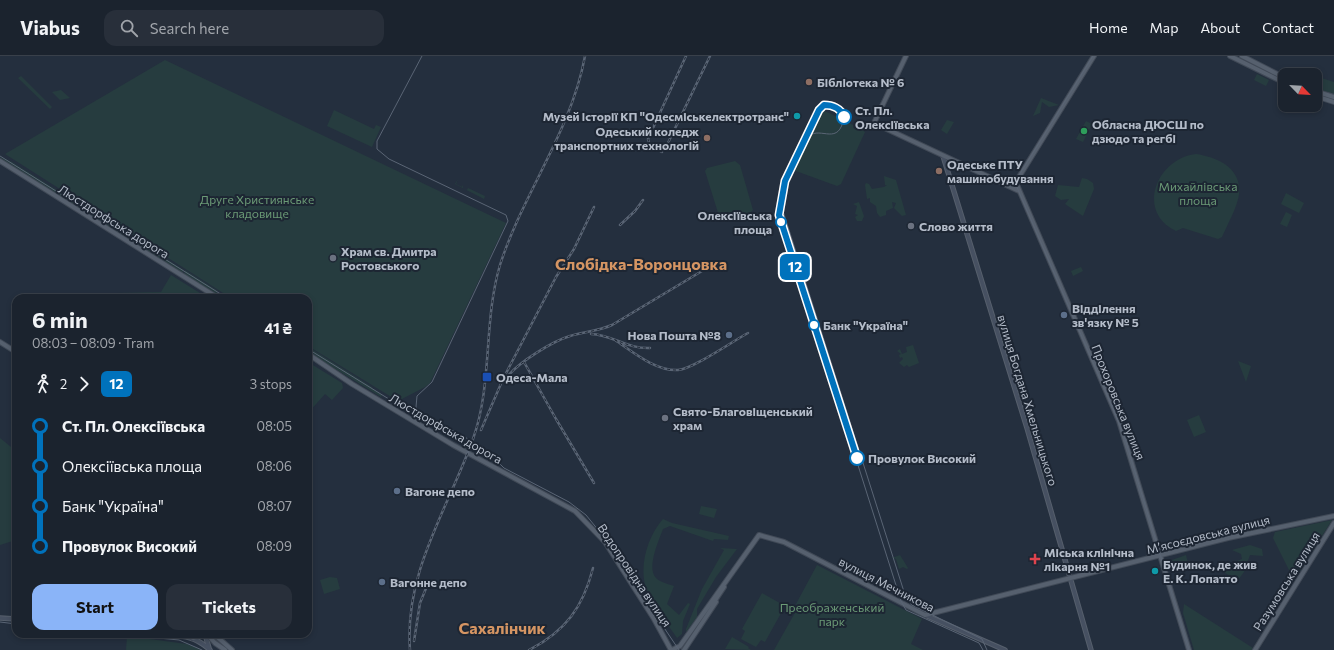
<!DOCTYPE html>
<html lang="en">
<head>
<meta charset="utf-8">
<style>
  :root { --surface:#1b232e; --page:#282f3a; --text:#f1f3f6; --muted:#a0a4aa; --line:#39404a; --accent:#8ab4f8 }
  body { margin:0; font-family:Commissioner,sans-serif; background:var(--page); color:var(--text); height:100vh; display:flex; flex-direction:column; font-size:15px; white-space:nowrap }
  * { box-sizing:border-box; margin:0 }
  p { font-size:13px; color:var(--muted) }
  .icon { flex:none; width:22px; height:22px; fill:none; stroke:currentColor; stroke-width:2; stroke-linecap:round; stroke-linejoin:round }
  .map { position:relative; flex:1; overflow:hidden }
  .panel { position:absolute; left:12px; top:238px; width:300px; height:344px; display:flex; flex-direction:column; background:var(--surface); border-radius:12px; box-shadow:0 2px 6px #0003,0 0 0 1px var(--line) }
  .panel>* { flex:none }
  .badge { padding:0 8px; border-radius:6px; font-size:14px; line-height:26px }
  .needle { width:26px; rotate:115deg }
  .tools { position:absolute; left:1278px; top:12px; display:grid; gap:8px }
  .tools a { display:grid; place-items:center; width:44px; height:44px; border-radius:8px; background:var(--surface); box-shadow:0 2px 6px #0003,0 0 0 1px var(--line); font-size:20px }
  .map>.badge { position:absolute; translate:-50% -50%; box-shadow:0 0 0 2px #fff }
  .legs { display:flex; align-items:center; gap:6px; height:44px; padding:0 20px; font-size:13px }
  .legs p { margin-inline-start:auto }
  .head { display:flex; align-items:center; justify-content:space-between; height:68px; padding:0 20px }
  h1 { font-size:22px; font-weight:700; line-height:30px }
  .button { display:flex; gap:8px; margin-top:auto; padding:8px 20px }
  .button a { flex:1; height:46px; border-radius:12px; background:var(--accent); color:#111; font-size:16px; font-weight:700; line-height:46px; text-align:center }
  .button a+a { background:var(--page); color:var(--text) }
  ul { padding:0 20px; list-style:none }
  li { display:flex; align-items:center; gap:14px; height:40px; font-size:15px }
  li i { display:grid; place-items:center; width:6px; height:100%; margin:0 5px; background:currentColor }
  li i::after { content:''; width:10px; height:10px; margin:-5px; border:3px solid; border-radius:50%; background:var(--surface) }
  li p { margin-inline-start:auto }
  li:first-child i { background:linear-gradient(#0000 50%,currentColor 0) }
  li:last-child i { background:linear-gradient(currentColor 50%,#0000 0) }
  header { display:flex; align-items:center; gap:24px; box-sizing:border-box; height:56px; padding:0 20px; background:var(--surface); border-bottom:1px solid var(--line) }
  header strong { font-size:19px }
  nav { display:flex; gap:22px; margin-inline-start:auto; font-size:14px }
  .search { width:280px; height:36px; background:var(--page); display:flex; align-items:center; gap:10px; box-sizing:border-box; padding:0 14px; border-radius:12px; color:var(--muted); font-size:15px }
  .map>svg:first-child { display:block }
  .green { fill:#263c3f }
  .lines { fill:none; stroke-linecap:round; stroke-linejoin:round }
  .secondary-casing { stroke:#565f6c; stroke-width:5.5 }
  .primary-casing { stroke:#414a57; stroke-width:6 }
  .secondary { stroke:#465061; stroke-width:3.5 }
  .primary { stroke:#56606e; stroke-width:4 }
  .tram { stroke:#5a6575; stroke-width:1 }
  .rail-casing { stroke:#5a6575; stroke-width:2.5 }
  .rail { stroke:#1d2633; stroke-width:1; stroke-dasharray:3; stroke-linecap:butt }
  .line-1-casing { stroke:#fff; stroke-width:9 }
  .line-1 { stroke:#0072bc; stroke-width:6 }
  .education-dot { fill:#8d6e63; stroke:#1d2633; stroke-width:1.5 }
  .culture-dot { fill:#0f9aa8; stroke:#1d2633; stroke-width:1.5 }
  .stop-1-dot { fill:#fff; stroke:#0072bc; stroke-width:2 }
  .leisure-dot { fill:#2e9e5b; stroke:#1d2633; stroke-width:1.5 }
  .worship-dot { fill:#6b7280; stroke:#1d2633; stroke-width:1.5 }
  .service-dot { fill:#5c6f8a; stroke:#1d2633; stroke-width:1.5 }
  .transit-dot { fill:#1a4fb4; stroke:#1d2633; stroke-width:1.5 }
  .health-dot { fill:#e0444e; stroke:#1d2633; stroke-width:1.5 }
  .labels { text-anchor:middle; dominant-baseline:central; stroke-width:4; stroke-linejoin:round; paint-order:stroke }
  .poi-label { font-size:12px; font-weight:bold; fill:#b4bcc9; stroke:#1d2633; text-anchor:start }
  .stop-label { font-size:12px; font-weight:bold; fill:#b4bcc9; stroke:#1d2633; text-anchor:start }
  .park-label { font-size:12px; fill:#6b9a76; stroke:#1d2633 }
  .street-label { font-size:12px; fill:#b4bcc9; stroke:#1d2633 }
  .district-label { font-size:16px; font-weight:bold; fill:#d59563; stroke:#1d2633 }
</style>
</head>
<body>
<header>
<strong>Viabus</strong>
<div class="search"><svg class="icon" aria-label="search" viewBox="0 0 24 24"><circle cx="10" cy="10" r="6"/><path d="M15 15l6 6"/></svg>Search here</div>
<nav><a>Home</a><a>Map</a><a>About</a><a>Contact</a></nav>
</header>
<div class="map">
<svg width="1334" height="594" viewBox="0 0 1334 594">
  <rect width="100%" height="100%" fill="#242f3e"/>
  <path class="green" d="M165,4L506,167L430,327L425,331L398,345L308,290L310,286L308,285V242H231L5,98Z
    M1257,18L1269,24L1266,30L1254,24Z
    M21,20L52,51L50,53L18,22Z
    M1315,20L1334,26V38L1315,32Z
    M61,34L70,42L60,44L52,36Z
    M1041,42L1059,49L1049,51L1042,46L1040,57L1033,60Z
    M334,54L374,73L376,69L381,71L372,91L327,70Z
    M822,55L827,56L853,69V72L858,74L860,72L865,76L841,128L837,130L793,114Z
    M947,64L954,66L947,78L941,74Z
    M1086,65L1092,68L1083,86L1076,83Z
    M1196,98C1217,101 1242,112 1239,138C1238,150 1227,169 1222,181L1218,183L1183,172L1176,175C1135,156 1157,102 1196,98Z
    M0,101L12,106L184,214L182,217L0,103Z
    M735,105L740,109L753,154L750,157L727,164L719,160L705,115L707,112Z
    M884,120L896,124L906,159L902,160L894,152L896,147L892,146L893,152L886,155V159L880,161L877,157L876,150L870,146V142L867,143L865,129L866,127L869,128L872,133L884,131L887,129H885Z
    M1082,122L1087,123L1093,127L1094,133L1083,160L1065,148L1069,143L1061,144L1055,140L1058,129L1079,131Z
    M458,123L456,128L462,131L463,129V132L467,134L468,132L485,140L484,143L455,128Z
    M1286,137L1304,147L1299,157L1281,148Z
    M859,146L864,160L862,165H857L855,161L858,159L855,158L857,150L853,148Z
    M1286,156L1292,159L1287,171L1280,168Z
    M1081,211L1083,215L1073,220L1071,215Z
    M185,214L218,235L216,238L184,218Z
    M171,219L208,242H113L116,237L161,236Z
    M913,289L919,307L909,311L907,309L904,311L899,307L903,303L902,301L900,302L899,299L901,298L897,295L900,293L902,298L907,296L906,291Z
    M310,292L372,331V332L382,339L381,341L308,296Z
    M1238,305L1251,310L1246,326Z
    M308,306L342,327L343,332L332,344L325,338L308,357Z
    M1199,359L1206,376L1194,381L1187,364Z
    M0,382L16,395V484L0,489Z
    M701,450L717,453L714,462L699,458Z
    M663,463L672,467L729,480L728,484L714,483L713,485L670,470L663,473C659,484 646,512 656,522C660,526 668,528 674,530L667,548L679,559L688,547L690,548L683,565L682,578L677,582C668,568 654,552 647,535C638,512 647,481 663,463Z
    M1332,464L1299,517L1289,514L1273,482L1275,476Z
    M1250,489L1262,493L1263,500L1250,499L1244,516L1238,524L1225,517L1223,513L1224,510L1242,503L1241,498L1232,494Z
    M720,492L737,493L716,521L697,553V561L686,576V573L702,533L724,494Z
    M900,499L908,512L907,513L903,511L899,513L896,503L892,502Z
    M1186,499L1188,507L1175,512L1172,504Z
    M817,509L922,563L911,588L923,594H774L796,555V548Z
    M330,521L337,522L340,533L324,538L320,524Z
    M762,537L785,550L765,586L761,584L756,591L741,583L745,575L742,573Z
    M1184,548L1253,592L1252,594H1194L1183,557Z
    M127,580L187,588L201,594H126Z
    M732,581L749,591L748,592L751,594L725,593Z"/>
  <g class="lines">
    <defs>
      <path id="secondary" d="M943,100L1027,372L1091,594
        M925,559L1005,594
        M0,562L16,563
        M158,578C180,580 193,578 210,594
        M205,578L209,592"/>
      <path id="primary" d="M906,0L874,67L1019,135
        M1094,0L1019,121L1017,129L1119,365L1189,594
        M1230,0L1285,27
        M1242,0L1285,22
        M1315,35L1334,41
        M1315,40L1334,46
        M0,105L218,242
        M0,286L16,296
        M308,298L352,328L453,389L575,455L605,486L654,563L671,594
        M712,549L724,531
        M207,578L215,587L225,594
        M214,578L232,594
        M193,582L205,578L216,580
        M672,594L680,590L759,479L784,486L925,559L1228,482L1334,460
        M684,594L716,546
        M1255,594L1334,467"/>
    </defs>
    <use href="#secondary" class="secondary-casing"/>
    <use href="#primary" class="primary-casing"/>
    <use href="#secondary" class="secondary"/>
    <use href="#primary" class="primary"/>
    <path class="tram" d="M422,0L377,85V93L389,103L506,159L508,165L432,326L417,340L416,351L422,358L483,391L504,412L569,446L586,459L599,475L679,594
      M1093,0L1018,121L1016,129L1112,350L1125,383L1189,594
      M0,100L227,242
      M308,293L405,353L424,359
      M0,566L16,568
      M117,578L179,584L202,594
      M983,594L979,587L906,554L901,545L781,166C773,135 805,82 819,54L824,49C832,49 841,52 844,61C839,91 821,70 809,80C803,85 788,120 785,127C783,135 782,144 782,152L906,542L912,549L982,583L987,594"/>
    <defs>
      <path id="rail" d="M666,91L710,0
        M662,96L650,90L648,83L686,0
        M620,169L635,155L643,144
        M591,278C613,279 627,293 650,292
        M615,284C633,296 655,315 678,314C693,313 733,285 748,277
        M524,306L556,363L594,427
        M508,320C519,306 553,285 570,280C584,276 598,275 612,269L707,212
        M481,374L503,323L556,221L574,193L594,151
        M414,585L420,547L429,525
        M410,594C404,516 448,453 473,383C493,327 483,266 500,209C523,137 571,76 585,0
        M529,594C566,575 583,551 593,512"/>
    </defs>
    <use href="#rail" class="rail-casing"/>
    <use href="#rail" class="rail"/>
  </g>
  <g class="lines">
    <defs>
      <path id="line-1" d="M844,61C841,52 832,49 824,49L819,54L785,125L779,159L857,402"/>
    </defs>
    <use href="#line-1" class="line-1-casing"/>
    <use href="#line-1" class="line-1"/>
  </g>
  <g class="education-dot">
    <circle cx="809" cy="26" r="4"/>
    <circle cx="707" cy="82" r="4"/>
    <circle cx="939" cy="115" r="4"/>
  </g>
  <g class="culture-dot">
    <circle cx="797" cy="60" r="4"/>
    <circle cx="1155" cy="515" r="4"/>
  </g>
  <g class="stop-1-dot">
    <circle cx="844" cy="61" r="7"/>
    <circle cx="781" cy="166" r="5"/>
    <circle cx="814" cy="269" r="5"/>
    <circle cx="857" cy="402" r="7"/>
  </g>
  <circle class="leisure-dot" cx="1084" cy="75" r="4"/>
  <g class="worship-dot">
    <circle cx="911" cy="170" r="4"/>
    <circle cx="333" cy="202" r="4"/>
    <circle cx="665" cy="362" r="4"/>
  </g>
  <g class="service-dot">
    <circle cx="1064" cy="259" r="4"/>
    <circle cx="729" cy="279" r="4"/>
    <circle cx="397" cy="435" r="4"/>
    <circle cx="382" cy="526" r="4"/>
  </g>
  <rect class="transit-dot" x="482" y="316" width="10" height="10" rx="2"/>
  <path class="health-dot" d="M1033 497h4v4h4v4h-4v4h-4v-4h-4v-4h4z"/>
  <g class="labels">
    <g class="poi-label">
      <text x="817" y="26">Бібліотека № 6</text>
      <text x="789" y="60" text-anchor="end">Музей історії КП "Одесміськелектротранс"</text>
      <text x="1092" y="68">Обласна ДЮСШ по<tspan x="1092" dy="14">дзюдо та регбі</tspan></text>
      <text x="699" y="75" text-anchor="end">Одеський коледж<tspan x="699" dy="14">транспортних технологій</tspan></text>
      <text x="947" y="108">Одеське ПТУ<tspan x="947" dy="14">машинобудування</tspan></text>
      <text x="919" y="170">Слово життя</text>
      <text x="341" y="195">Храм св. Дмитра<tspan x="341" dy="14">Ростовського</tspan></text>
      <text x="1072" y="252">Відділення<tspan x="1072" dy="14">зв'язку № 5</tspan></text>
      <text x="721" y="279" text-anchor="end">Нова Пошта №8</text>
      <text x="496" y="321">Одеса-Мала</text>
      <text x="673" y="355">Свято-Благовіщенський<tspan x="673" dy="14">храм</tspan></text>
      <text x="405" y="435">Вагоне депо</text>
      <text x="1044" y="496">Міська клінічна<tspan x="1044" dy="14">лікарня №1</tspan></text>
      <text x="1163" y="508">Будинок, де жив<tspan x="1163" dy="14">Е. К. Лопатто</tspan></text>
      <text x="390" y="526">Вагонне депо</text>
    </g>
    <g class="stop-label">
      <text x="855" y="54">Ст. Пл.<tspan x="855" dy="14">Олексіївська</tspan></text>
      <text x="772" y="159" text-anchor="end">Олексіївська<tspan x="772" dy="14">площа</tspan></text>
      <text x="823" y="269">Банк "Україна"</text>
      <text x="868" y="402">Провулок Високий</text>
    </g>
    <g class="park-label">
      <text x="1198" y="130">Михайлівська<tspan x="1198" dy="14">площа</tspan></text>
      <text x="257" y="143">Друге Християнське<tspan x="257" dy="14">кладовище</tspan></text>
      <text x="832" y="551">Преображенський<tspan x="832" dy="14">парк</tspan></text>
    </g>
    <g class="street-label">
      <text transform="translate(114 165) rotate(32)">Люстдорфська дорога</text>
      <text transform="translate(1028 344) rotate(73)">вулиця Богдана Хмельницького</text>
      <text transform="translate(1119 346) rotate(68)">Прохоровська вулиця</text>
      <text transform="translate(446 372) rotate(30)">Люстдорфська дорога</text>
      <text transform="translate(1208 478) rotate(-14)">Мʼясоєдовська вулиця</text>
      <text transform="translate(635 519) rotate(56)">Водопровідна вулиця</text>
      <text transform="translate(1286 525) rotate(-58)">Разумовська вулиця</text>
      <text transform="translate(887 528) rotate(27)">вулиця Мечникова</text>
    </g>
    <g class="district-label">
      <text x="641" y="207">Слобідка-Воронцовка</text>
      <text x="502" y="571">Сахалінчик</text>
    </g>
  </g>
</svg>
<div class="tools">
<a><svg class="needle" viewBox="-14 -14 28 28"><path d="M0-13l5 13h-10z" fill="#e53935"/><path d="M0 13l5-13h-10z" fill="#a0a4aa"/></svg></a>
</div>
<b class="badge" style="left:795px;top:211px;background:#0072bc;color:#fff">12</b>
<section class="panel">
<div class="head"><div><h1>6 min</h1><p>08:03 – 08:09 · Tram</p></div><b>41 ₴</b></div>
<div class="legs"><svg class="icon" aria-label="walk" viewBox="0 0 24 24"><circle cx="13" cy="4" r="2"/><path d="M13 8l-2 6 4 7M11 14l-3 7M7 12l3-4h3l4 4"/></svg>2<svg class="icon" aria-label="forward" viewBox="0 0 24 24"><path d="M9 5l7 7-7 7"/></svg><b class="badge" style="background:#0072bc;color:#fff">12</b><p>3 stops</p></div>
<ul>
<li><i style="color:#0072bc"></i><b>Ст. Пл. Олексіївська</b><p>08:05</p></li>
<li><i style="color:#0072bc"></i><span>Олексіївська площа</span><p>08:06</p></li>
<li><i style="color:#0072bc"></i><span>Банк &quot;Україна&quot;</span><p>08:07</p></li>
<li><i style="color:#0072bc"></i><b>Провулок Високий</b><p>08:09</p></li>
</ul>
<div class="button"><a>Start</a><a>Tickets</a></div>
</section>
</div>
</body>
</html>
